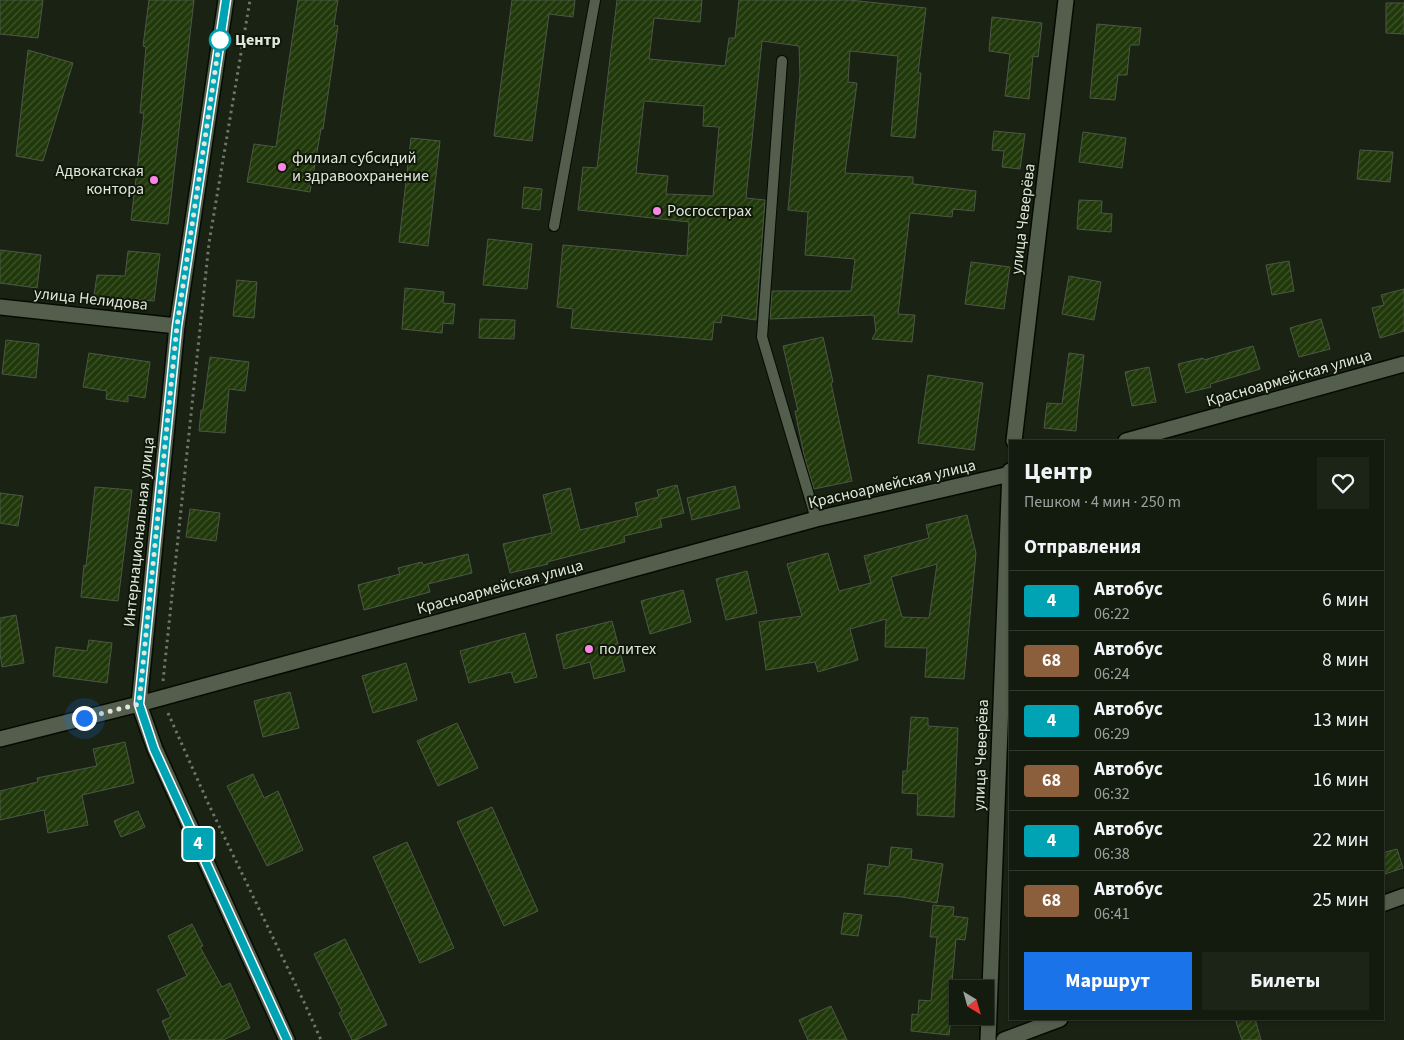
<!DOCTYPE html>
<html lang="ru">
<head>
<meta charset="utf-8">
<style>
  :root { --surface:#131a0e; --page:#1c2317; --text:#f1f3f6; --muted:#9da19e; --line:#32382e; --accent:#1a73e8 }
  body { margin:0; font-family:"Source Sans 3",sans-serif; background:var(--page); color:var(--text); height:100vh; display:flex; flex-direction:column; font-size:19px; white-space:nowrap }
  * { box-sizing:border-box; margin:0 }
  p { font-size:16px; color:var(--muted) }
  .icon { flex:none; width:28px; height:28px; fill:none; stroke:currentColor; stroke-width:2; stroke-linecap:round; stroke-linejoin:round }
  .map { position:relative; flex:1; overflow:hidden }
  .details { position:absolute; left:1009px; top:440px; width:375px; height:580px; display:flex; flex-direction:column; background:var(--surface); border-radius:0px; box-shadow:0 1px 4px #0004,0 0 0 1px var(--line) }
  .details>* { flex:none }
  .badge { padding:0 10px; border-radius:4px; font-size:18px; line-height:32px }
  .needle { width:32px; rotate:143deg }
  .buttons { position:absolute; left:949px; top:980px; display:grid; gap:10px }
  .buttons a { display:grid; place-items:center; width:45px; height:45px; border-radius:0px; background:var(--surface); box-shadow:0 1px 4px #0004,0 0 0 1px var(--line); font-size:25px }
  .you { position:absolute; width:25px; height:25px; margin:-12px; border:4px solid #fff; border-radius:50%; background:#1a73e8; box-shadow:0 0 0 8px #1a73e833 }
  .map>.badge { position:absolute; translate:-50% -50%; box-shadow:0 0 0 2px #fff }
  h2 { padding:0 15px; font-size:19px; line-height:45px }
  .round { display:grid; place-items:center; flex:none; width:52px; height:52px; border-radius:0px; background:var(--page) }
  .overview { display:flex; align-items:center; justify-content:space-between; height:85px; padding:0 15px }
  h1 { font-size:24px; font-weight:700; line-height:38px }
  .button { display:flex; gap:10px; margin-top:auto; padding:10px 15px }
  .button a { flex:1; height:58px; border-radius:0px; background:var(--accent); color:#fff; font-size:20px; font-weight:700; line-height:58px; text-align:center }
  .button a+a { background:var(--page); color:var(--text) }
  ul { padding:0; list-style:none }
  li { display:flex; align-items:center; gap:15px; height:60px; padding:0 15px; border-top:1px solid var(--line) }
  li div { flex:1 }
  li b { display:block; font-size:19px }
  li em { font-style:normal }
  li .badge { min-width:55px; font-weight:700; text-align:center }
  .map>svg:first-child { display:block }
  .building { fill:url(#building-hatch); stroke:#4d5746; fill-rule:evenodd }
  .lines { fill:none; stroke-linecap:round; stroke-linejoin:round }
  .lane-casing { stroke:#050b02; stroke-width:12 }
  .street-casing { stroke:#050b02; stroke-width:18 }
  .secondary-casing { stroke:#050b02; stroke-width:18 }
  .path { stroke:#6f7669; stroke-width:3; stroke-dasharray:2.5 4; stroke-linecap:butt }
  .lane { stroke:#545e4d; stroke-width:10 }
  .street { stroke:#545e4d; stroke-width:15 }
  .secondary { stroke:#545e4d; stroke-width:15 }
  .line-casing { stroke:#fff; stroke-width:11 }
  .line { stroke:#00a3b4; stroke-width:8 }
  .walk { stroke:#e1e7dd; stroke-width:5; stroke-dasharray:0 9 }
  .stop-dot { fill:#fff; stroke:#00a3b4; stroke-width:2.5 }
  .poi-dot { fill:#fc86e4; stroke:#10180a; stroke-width:2 }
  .labels { text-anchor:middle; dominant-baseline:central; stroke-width:4; stroke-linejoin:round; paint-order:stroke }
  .stop-label { font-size:16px; font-weight:bold; fill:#e1e7dd; stroke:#10180a; text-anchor:start }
  .poi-label { font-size:16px; fill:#e1e7dd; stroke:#10180a; text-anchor:start }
  .street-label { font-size:16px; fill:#e1e7dd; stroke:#10180a }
</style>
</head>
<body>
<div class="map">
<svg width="1404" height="1040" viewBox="0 0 1404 1040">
  <defs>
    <pattern id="building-hatch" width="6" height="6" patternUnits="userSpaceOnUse" patternTransform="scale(1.25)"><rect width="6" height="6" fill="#20380a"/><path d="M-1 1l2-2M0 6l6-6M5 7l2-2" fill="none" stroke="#40552d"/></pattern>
  </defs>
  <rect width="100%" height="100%" fill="#192213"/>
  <path class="building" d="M0,0H43L38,38L0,34Z
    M149,0H194L168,224L131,220L144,113H140L146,47L143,46Z
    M298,0H338L334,25L338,26L323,129H321L310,192L247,182L254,144L276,147Z
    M512,0H575L573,17L549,14L532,141L494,136Z
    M617,0H702L700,22L654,18L649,59L725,66L729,38H735L739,0H849L926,8L918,73H921L915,138L891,136L898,56L850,51L848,82L857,83L845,173L913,177V184L976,191L974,211L953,209L952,217L910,213L898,314L915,315L912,342L872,339L876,332L874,315L770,319L772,291H851L855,259L805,255L808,212L788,210L800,75L799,46L762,41L746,198L765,200L756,320L722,315L721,323L714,322L712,340L571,328L573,309L557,307L563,245L687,256L689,222L578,210L583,167L597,168ZM644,101L704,106L703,126L719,127L713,196L666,194L668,176L636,173Z
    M1386,3H1404V34L1386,33Z
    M992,17L1042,23L1038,57L1033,56L1029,99L1005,96L1010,54L989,51Z
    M1097,24L1141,28L1139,45H1130L1127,75H1118L1115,100L1090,98Z
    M28,50L73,63L43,161L16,156Z
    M994,131L1025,134L1020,169L1002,167L1004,151L992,150Z
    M1083,132L1126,138L1122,168L1079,162Z
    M411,138L440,141L428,246L399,242Z
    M1360,150L1393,152L1390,182L1357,179Z
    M524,187L542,189L540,210L522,208Z
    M1079,200L1102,201L1101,213L1112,214L1111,232L1077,229Z
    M488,239L532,244L527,289L483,285Z
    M0,250L41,255L37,288L0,283Z
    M128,251L160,254L154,301L94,296L97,275L125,276Z
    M1289,261L1294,291L1272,295L1266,265Z
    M971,262L1010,267L1004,309L965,304Z
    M1069,276L1101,282L1094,320L1062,314Z
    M237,280L257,282L254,318L233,316Z
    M405,288L444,292L443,303L455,304L453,324L443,323L442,333L402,329Z
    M1404,289V331L1380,338L1372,308L1384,305L1381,295Z
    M480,319L515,320L514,339L479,338Z
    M1321,319L1330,349L1299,357L1290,328Z
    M823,337L833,382L831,383L852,481L814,489L804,455L795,411H798L783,346Z
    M6,340L39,344L36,378L2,374Z
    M1253,346L1260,369L1210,384L1211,387L1186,393L1178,364L1203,358L1204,360Z
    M89,353L150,362L145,398L128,395V402L106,399L107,391L83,387Z
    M1069,353L1084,355L1078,406L1076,431L1044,428L1047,403L1062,404Z
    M210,357L249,362L245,391L229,389L225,433L199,431L201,410H203Z
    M1149,367L1156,402L1132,406L1125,372Z
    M928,375L983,383L974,450L918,443Z
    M677,485L684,513L660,519L662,527L624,536L625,542L547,562L548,564L510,573L503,544L552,533L543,495L570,488L580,530L638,516L635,503L659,497L657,490Z
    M735,486L740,508L692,520L687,498Z
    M95,487L132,490L118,601L81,597L84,565L86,566Z
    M0,493L23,496L18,526L0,523Z
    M190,509L220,513L216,541L186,537Z
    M967,515L976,553L964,679L925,677L927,648L885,647L886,619L850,629L858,660L818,672L815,662L766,670L759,622L802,616L787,564L828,553L839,591L871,583L864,556L929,538L926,525ZM937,564L929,618L902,617L891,577Z
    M468,554L472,573L428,584L430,592L364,610L358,585L400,574L398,568L422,562L423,565Z
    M747,571L757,613L726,620L716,579Z
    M683,590L691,622L650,634L641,601Z
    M16,615L24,663L2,667L0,653V618Z
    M612,621L625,671L594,679L590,662L564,669L556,635Z
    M525,633L537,677L515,683L511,672L469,683L460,651Z
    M89,640L112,643L107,683L53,676L56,647L87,651Z
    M406,663L417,700L373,713L362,676Z
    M290,692L299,728L263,737L254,701Z
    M911,717L928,718V726L958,728L954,817L917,815L918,794L902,793L903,771H907Z
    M457,723L478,768L438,786L417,741Z
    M125,742L134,783L82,795L88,825L48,833L44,810L0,820V791L38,782L37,778L97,766L93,749Z
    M253,774L264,798L278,791L303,850L267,866L227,786Z
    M492,807L538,911L504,926L457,822Z
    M138,811L145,827L121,837L114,821Z
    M407,842L454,948L420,963L373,857Z
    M891,847L912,849L911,859L943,864L937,903L902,897L864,894L868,864L889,867Z
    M1397,849L1403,868L1382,875V853Z
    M933,905L954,907L953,916L968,918L965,940L956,939L950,1003H953L949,1035L911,1031L912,1014L918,1015L919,1000L931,1001L937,937H930Z
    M844,913L862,915L858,936L841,934Z
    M192,924L203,946L200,947L222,987L230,983L250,1028L223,1040H170L162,1021L171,1017L157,990L187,976L168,936Z
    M345,939L387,1025L356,1040H352L339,1013L342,1011L314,954Z
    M831,1006L847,1040H808L799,1020Z
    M1235,1019H1255L1261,1040H1242Z"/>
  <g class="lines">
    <defs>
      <path id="lane" d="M782,61L762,337L816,519
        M554,226L595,0"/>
      <path id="street" d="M0,307L177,326
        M1382,904L1404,896
        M1004,1040L1060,1019"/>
      <path id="secondary" d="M226,0L177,326L139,704L155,749L287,1040
        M1014,441L1066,0
        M1126,441L1404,364
        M0,739L139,704L816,519L1010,474
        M988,1040L1010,471"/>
    </defs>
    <use href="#lane" class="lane-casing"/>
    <use href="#street" class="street-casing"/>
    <use href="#secondary" class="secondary-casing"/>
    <path class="path" d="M163,681L209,243L250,0
      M168,713L208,803L304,1002L321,1040"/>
    <use href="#lane" class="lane"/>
    <use href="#street" class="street"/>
    <use href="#secondary" class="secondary"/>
  </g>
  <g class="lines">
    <defs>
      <path id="line" d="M226,0L177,326L139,704L154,749L287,1040"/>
    </defs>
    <use href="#line" class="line-casing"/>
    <use href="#line" class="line"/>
    <path class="walk" d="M84,718L139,704L177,326L220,38V40"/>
  </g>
  <circle class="stop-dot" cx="220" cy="40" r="10"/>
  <g class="poi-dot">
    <circle cx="282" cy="167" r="5"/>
    <circle cx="154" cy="180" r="5"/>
    <circle cx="657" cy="211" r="5"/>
    <circle cx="589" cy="649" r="5"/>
  </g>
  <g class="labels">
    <g class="stop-label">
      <text x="235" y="40">Центр</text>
    </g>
    <g class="poi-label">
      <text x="292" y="158">филиал субсидий<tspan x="292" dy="18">и здравоохранение</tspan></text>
      <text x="144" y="171" text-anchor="end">Адвокатская<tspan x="144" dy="18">контора</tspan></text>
      <text x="667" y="211">Росгосстрах</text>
      <text x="599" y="649">политех</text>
    </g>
    <g class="street-label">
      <text transform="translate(1023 219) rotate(-83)">улица Чеверёва</text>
      <text transform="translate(91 299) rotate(6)">улица Нелидова</text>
      <text transform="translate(1289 378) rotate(-16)">Красноармейская улица</text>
      <text transform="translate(892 484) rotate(-13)">Красноармейская улица</text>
      <text transform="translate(139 532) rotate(-84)">Интернациональная улица</text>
      <text transform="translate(500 587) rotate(-15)">Красноармейская улица</text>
      <text transform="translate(981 755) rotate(-88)">улица Чеверёва</text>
    </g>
  </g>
</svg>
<div class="buttons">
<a><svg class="needle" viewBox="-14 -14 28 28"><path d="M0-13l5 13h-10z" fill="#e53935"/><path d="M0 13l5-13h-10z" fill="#9da19e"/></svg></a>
</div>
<div class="you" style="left:84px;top:718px"></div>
<b class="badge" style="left:198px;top:844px;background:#00a3b4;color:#fff">4</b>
<section class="details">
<div class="overview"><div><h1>Центр</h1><p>Пешком · 4 мин · 250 m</p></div><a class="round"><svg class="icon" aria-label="heart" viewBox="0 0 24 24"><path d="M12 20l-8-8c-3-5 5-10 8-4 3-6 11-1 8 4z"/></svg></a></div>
<h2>Отправления</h2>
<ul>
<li><span class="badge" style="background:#00a3b4;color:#fff">4</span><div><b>Автобус</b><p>06:22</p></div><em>6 мин</em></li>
<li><span class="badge" style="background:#8b5e3c;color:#fff">68</span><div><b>Автобус</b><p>06:24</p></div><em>8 мин</em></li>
<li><span class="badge" style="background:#00a3b4;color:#fff">4</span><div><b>Автобус</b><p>06:29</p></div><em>13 мин</em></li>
<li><span class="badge" style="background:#8b5e3c;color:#fff">68</span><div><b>Автобус</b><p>06:32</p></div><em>16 мин</em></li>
<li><span class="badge" style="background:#00a3b4;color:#fff">4</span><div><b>Автобус</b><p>06:38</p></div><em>22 мин</em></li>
<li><span class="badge" style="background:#8b5e3c;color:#fff">68</span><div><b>Автобус</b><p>06:41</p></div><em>25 мин</em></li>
</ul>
<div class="button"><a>Маршрут</a><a>Билеты</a></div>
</section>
</div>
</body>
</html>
